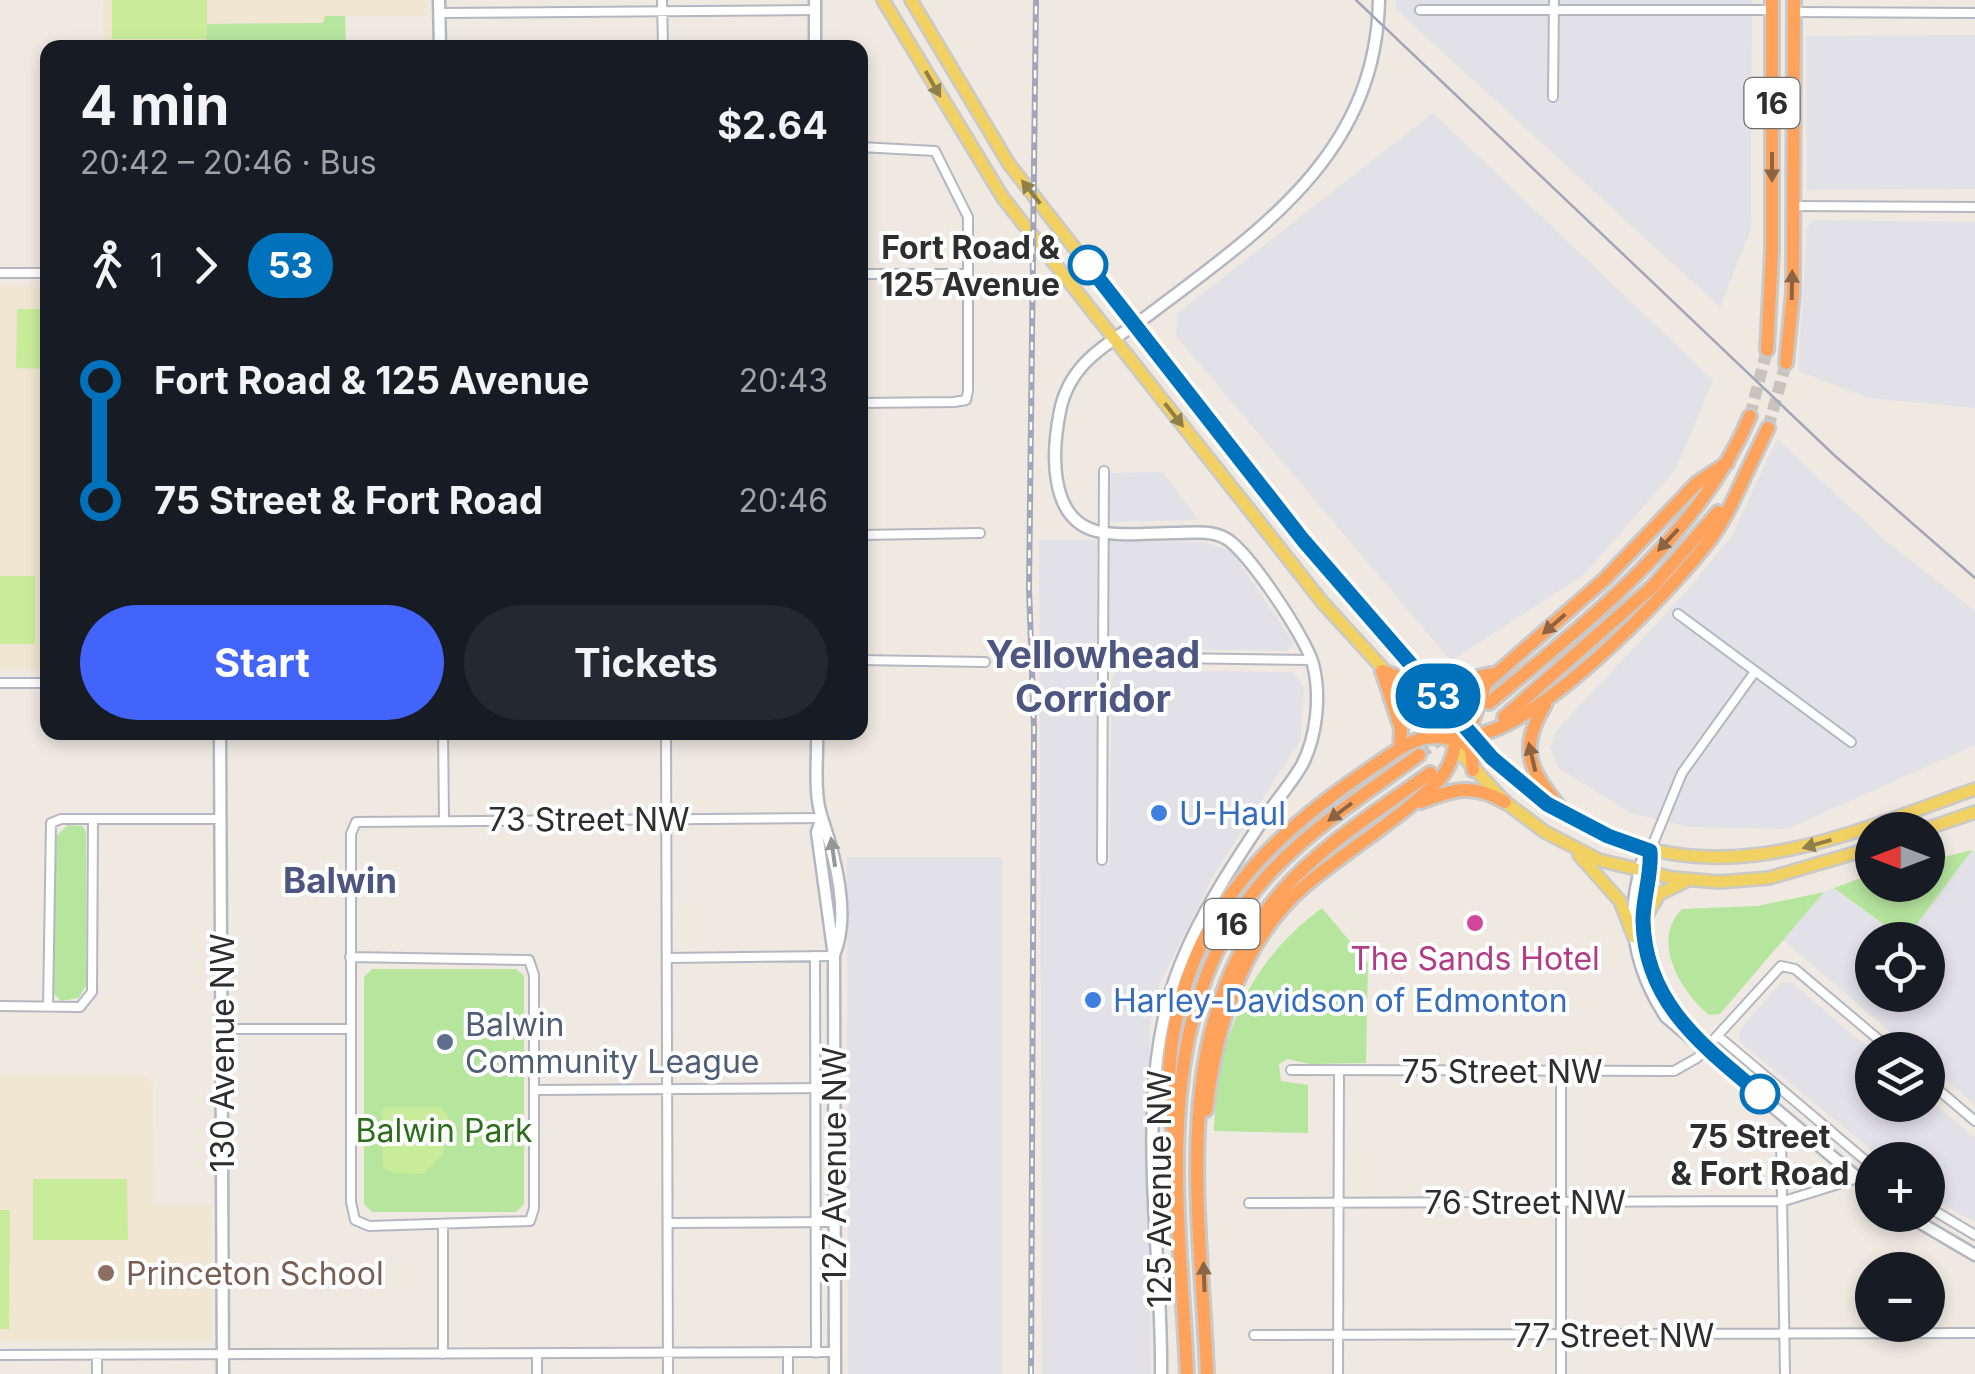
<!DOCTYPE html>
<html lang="en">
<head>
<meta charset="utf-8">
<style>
  :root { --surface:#171b24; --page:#242831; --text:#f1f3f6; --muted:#9ea1a6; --accent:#4264fb }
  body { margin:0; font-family:Inter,sans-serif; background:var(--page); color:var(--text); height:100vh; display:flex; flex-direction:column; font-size:38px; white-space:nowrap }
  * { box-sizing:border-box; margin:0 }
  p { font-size:32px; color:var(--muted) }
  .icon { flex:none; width:55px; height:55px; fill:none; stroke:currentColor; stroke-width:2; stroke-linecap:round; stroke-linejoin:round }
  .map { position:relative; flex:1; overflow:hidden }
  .drawer { position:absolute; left:40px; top:40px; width:828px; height:700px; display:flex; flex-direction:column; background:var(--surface); border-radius:20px; box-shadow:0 5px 15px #0003 }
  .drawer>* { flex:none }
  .badge { padding:0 20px; border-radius:32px; font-size:35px; line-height:65px }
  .needle { width:65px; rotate:270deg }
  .fabs { position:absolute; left:1855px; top:812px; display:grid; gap:20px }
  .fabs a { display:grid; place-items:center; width:90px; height:90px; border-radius:50%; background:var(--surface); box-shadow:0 5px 15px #0003; font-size:50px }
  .map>.badge { position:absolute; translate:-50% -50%; box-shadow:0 0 0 5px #fff }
  .legs { display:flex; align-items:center; gap:15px; height:110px; padding:0 40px; font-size:32px }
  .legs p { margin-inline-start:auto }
  .head { display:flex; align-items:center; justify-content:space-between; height:170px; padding:0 40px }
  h1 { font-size:55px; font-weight:700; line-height:75px }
  .action { display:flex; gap:20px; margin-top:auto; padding:20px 40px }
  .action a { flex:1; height:115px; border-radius:60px; background:var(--accent); color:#fff; font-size:40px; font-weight:700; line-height:115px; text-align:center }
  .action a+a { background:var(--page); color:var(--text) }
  ul { padding:0 40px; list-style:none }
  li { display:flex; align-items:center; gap:35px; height:120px; font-size:38px }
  li i { display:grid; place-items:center; width:15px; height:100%; margin:0 12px; background:currentColor }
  li i::after { content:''; width:25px; height:25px; margin:-12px; border:8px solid; border-radius:50%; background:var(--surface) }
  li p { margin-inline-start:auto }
  li:first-child i { background:linear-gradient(#0000 50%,currentColor 0) }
  li:last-child i { background:linear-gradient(currentColor 50%,#0000 0) }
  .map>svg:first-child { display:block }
  .industrial { fill:#e3e1e8 }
  .education { fill:#f0e6d1 }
  .green { fill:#b6e59e }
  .pitch { fill:#c9ec9a }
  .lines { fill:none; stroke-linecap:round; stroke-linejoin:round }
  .highway-tunnel { stroke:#c8c4bd; stroke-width:12; stroke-dasharray:12 6; stroke-linecap:butt }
  .street-casing { stroke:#b4b7c1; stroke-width:12 }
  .secondary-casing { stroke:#b4b7c1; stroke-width:15 }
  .primary-casing { stroke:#c9c9c9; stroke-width:16 }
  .highway-casing { stroke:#c9c9c9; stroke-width:18 }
  .street { stroke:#fff; stroke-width:8 }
  .secondary { stroke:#fff; stroke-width:10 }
  .primary { stroke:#f2d163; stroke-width:11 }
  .highway { stroke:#ffa35c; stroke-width:12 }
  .tram { stroke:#a3a6b8; stroke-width:2.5 }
  .rail-casing { stroke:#a3a6b8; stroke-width:6 }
  .rail { stroke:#fff; stroke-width:2.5; stroke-dasharray:8; stroke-linecap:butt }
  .oneway { fill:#908048 }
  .oneway2 { fill:#8c6343 }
  .oneway3 { fill:#969696 }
  .line-1-casing { stroke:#fff; stroke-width:22 }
  .line-1 { stroke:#0072bc; stroke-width:15 }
  .stop-1-dot { fill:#fff; stroke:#0072bc; stroke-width:5 }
  .shop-dot { fill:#3f7fe0; stroke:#fff; stroke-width:4 }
  .hotel-dot { fill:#d1479c; stroke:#fff; stroke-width:4 }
  .service-dot { fill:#5c6f8a; stroke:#fff; stroke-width:4 }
  .education-dot { fill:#8d6e63; stroke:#fff; stroke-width:4 }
  .labels { text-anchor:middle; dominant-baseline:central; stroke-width:8; stroke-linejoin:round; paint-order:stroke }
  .shield { fill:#fff; stroke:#6d6d6d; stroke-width:2.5 }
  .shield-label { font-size:30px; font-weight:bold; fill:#2e2e2e }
  .stop-label { font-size:32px; font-weight:bold; fill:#2e2e2e; stroke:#fff; text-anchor:end }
  .shop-label { font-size:32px; fill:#366cbe; stroke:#fff; text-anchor:start }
  .street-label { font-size:32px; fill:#2e2e2e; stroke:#fff }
  .hotel-label { font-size:32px; fill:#b23c85; stroke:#fff }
  .service-label { font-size:32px; fill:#4e5e75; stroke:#fff; text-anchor:start }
  .park-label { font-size:32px; fill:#2c6e1b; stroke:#fff }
  .education-label { font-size:32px; fill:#785e54; stroke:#fff; text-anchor:start }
  .neighbourhood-label { font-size:35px; font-weight:bold; fill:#4d5680; stroke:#fff }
  .quarter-label { font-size:38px; font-weight:bold; fill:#4d5680; stroke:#fff }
</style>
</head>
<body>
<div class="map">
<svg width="1975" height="1374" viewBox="0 0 1975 1374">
  <rect width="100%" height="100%" fill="#efe9e1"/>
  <path class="industrial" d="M1396,0H1752L1751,230L1720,307L1396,9Z
    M1975,35V189L1807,190L1806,36Z
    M1433,113L1713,380L1676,469L1585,574L1451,661L1176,336L1178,313Z
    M1814,220L1975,222V408L1868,398L1798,371L1807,228Z
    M1777,439L1887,542L1975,611V745L1787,829L1688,827L1631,813L1558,768L1550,747L1556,731L1686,592L1732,535Z
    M1163,472L1198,520L1108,522V473Z
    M1039,540H1097L1098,866L1110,865L1111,682L1116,670L1293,672L1304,687L1300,741L1215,873L1158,987L1150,1023L1148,1158L1151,1374H1042Z
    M1108,541L1204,542L1231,551L1294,643L1288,651L1108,648Z
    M1972,850L1975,852V1105L1928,1064V1050H1911L1783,940L1824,892L1834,888L1903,940H1872V995H1928V940H1905Z
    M847,857H1002V1374H848Z
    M1791,982L1872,1051V1105H1928V1098L1975,1138V1222L1928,1196V1160H1884L1740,1042L1739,1031L1780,983Z"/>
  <path class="education" d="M103,0H427V16H325L324,23L208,24L207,44L185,48L104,45Z
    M47,286V669H0V287Z
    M0,1075H145L153,1083L154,1205L212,1206V1341L0,1342Z"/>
  <path class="green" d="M325,16H345L346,47H185L207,44V24L323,23Z
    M68,825L82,826L86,832V985L79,998L61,1001L54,994V838Z
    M1972,850L1905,940L1834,888L1872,874V885H1928V861Z
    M1824,892L1720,1014L1709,1015C1681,992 1650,941 1682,909L1758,906Z
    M1322,908L1368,963L1366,1063L1310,1064L1287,1059L1279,1064L1281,1081L1308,1085V1133L1214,1131C1217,1039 1246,964 1322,908Z
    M372,969H516L524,976V1204L516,1212H372L364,1204V977Z"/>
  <path class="pitch" d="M112,0H207V39H112Z
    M17,309H47V369L16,368Z
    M0,576H35V644H0Z
    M386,1107H441L448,1117L443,1155L424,1174L393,1173L383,1168L382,1111Z
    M33,1179H127L128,1240H33Z
    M0,1210H10L9,1329H0Z"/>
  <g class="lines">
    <path class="highway-tunnel" d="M1750,416L1767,350
      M1768,428L1786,363
      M1419,755L1479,710"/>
    <defs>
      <path id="street" d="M662,0L663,48
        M1420,10H1772
        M1795,12L1975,13
        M440,13L815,10
        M1553,97L1554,0
        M860,147L935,151L968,217V391L966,400L954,402L860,403
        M1793,206L1975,207
        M0,273H48
        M860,274H967
        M860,535L980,533
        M1678,614L1851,742
        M1104,657L1312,660
        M860,660L985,662
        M0,683H48
        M443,732L444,819
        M666,732L668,1374
        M1650,851L1682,773L1754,673
        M1102,860L1104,471
        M815,956L816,1353
        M350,957L529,960L534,975V1208L530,1221L369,1226L355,1220L351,1202V834L356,822L822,818
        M668,958L834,956
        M0,1006L80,1007L92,992L93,819
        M48,1007L51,823L61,819H221
        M222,1029H350
        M1718,1036L1872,1166
        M1291,1070L1674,1071L1697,1058L1781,966L1795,969L1891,1050
        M1561,1071V1374
        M1928,1081L1975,1121
        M534,1090L833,1088
        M1781,1138L1785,1374
        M1249,1203L1784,1201L1858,1178
        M1928,1207L1975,1235
        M668,1223L834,1222
        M1254,1335L1975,1333
        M788,1353V1374
        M443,1354V1225
        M537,1354V1374
        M0,1355L835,1352
        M97,1355V1374
        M1338,1374L1339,1071"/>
      <path id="secondary" d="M439,0L440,48
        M815,0V48
        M220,732L223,1374
        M817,732C818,759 813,792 822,818C835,857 851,915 834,955
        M822,818L817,832L834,956L835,1374
        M1650,851C1641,858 1640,868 1638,879C1626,929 1639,976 1666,1017L1872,1190
        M1650,851L1643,922L1648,958L1683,1028
        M1907,1215L1975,1255
        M1161,1374C1163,1243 1130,1086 1181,963C1201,913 1232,866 1262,821C1275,802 1291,784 1302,765C1317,736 1321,695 1313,664C1306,638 1247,549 1225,538C1210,530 1190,533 1174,533C1150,533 1120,537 1096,531C1048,518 1052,451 1060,411C1070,360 1112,342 1150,314C1261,230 1376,154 1379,0"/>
      <path id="primary" d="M883,0L1003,198L1323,603L1505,802L1545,832L1599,860L1673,878L1719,882L1769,878L1872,848
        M911,0L1009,164L1282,514L1451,711
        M1467,729C1498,768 1533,797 1578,821C1718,897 1839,837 1975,789
        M1923,830L1975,812
        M1579,855L1620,901L1634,937
        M1643,922L1659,894L1684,882"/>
      <path id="highway" d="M1767,350L1772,252V0
        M1786,363L1793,293L1794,0
        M1747,471L1768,428
        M1406,661L1451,683L1491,674
        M1382,671L1404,679L1468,736C1535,733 1668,594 1709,541C1726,519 1737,492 1749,467
        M1382,671L1401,729L1400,748
        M1489,703C1587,622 1699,536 1750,416
        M1545,705C1516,753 1532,772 1564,813
        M1504,717L1653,586L1718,512
        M1473,770L1469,731L1486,683L1605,579L1697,483L1727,463
        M1421,802C1454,789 1473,783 1505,802
        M1206,1110C1216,1028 1240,940 1307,884C1350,848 1400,819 1440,779C1457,758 1461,729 1447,705
        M1172,1126C1163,1066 1175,1002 1200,947C1236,869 1305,812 1374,766C1392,754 1412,737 1435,737C1457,737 1474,748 1492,758
        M1187,1374C1180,1207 1144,1007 1270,873C1314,826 1368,792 1419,755
        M1207,1374C1201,1212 1165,1025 1282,891C1324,843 1379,810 1430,773"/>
    </defs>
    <use href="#street" class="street-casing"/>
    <use href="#secondary" class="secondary-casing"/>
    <use href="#primary" class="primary-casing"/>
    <use href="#highway" class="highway-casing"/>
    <use href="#street" class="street"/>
    <use href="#secondary" class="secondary"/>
    <use href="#primary" class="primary"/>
    <use href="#highway" class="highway"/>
    <path class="tram" d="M1356,0L1834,455L1975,578"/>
    <defs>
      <path id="rail" d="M1031,1374L1034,728L1029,588L1036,0"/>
    </defs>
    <use href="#rail" class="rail-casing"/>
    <use href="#rail" class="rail"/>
  </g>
  <defs><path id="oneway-solid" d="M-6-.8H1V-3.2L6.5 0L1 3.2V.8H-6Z" transform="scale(2.5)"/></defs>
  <g class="oneway">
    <use href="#oneway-solid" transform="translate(933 84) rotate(60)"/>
    <use href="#oneway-solid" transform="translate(1031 192) rotate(-128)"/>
    <use href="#oneway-solid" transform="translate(1174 415) rotate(52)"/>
    <use href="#oneway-solid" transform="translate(1817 844) rotate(164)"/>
  </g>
  <g class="oneway2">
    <use href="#oneway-solid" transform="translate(1772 167) rotate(90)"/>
    <use href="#oneway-solid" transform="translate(1792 285) rotate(-89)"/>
    <use href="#oneway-solid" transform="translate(1668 540) rotate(133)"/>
    <use href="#oneway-solid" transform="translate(1554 624) rotate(139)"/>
    <use href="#oneway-solid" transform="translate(1532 757) rotate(-103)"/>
    <use href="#oneway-solid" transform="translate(1340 812) rotate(143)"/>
    <use href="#oneway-solid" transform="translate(1204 1277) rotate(-92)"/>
  </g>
  <use class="oneway3" href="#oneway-solid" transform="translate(833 852) rotate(-98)"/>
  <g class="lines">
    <defs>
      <path id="line-1" d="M1088,265L1303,540L1492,758L1547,804L1608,836L1650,851C1652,874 1643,897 1643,921C1645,1003 1703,1046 1760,1094"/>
    </defs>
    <use href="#line-1" class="line-1-casing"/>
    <use href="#line-1" class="line-1"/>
  </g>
  <g class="stop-1-dot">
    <circle cx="1088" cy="265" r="18"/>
    <circle cx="1760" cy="1094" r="18"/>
  </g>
  <g class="shop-dot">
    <circle cx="1159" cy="813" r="10"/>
    <circle cx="1093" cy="1000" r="10"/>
  </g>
  <circle class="hotel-dot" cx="1475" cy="923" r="10"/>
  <circle class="service-dot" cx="445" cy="1042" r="10"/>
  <circle class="education-dot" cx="106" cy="1273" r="10"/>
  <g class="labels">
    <g class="shield">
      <rect x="1744.5" y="78" width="55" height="50" rx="8"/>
      <rect x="1204.5" y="899" width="55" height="50" rx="8"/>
    </g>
    <g class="shield-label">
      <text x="1772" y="103">16</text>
      <text x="1232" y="924">16</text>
    </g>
    <g class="stop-label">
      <text x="1060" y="247">Fort Road &amp;<tspan x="1060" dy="37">125 Avenue</tspan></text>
      <text x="1760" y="1136" text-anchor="middle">75 Street<tspan x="1760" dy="37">&amp; Fort Road</tspan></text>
    </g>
    <g class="shop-label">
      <text x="1179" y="813">U-Haul</text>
      <text x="1113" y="1000">Harley-Davidson of Edmonton</text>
    </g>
    <g class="street-label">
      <text x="589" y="819">73 Street NW</text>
      <text transform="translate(222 1053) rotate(-90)">130 Avenue NW</text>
      <text x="1502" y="1071">75 Street NW</text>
      <text transform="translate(834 1165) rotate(-90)">127 Avenue NW</text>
      <text transform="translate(1159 1189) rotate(-90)">125 Avenue NW</text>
      <text x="1525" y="1202">76 Street NW</text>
      <text x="1614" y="1335">77 Street NW</text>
    </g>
    <g class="hotel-label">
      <text x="1475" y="958">The Sands Hotel</text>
    </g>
    <g class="service-label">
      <text x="465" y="1024">Balwin<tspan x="465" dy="37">Community League</tspan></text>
    </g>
    <g class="park-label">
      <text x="444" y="1130">Balwin Park</text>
    </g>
    <g class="education-label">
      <text x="126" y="1273">Princeton School</text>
    </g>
    <g class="neighbourhood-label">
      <text x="340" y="880">Balwin</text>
    </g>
    <g class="quarter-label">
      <text x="1093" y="654">Yellowhead<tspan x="1093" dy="44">Corridor</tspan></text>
    </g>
  </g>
</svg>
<div class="fabs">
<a><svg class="needle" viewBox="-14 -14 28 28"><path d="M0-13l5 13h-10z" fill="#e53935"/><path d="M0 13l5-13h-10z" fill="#9ea1a6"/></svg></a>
<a><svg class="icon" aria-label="locate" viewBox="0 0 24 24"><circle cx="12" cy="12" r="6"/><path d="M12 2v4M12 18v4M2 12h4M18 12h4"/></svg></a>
<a><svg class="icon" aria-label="layers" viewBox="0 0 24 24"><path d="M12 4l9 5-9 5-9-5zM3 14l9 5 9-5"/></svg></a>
<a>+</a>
<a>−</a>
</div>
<b class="badge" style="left:1438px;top:696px;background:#0072bc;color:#fff">53</b>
<section class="drawer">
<div class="head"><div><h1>4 min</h1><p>20:42 – 20:46 · Bus</p></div><b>$2.64</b></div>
<div class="legs"><svg class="icon" aria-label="walk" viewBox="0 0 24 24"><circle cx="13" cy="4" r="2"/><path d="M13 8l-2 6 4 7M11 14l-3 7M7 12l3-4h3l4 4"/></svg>1<svg class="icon" aria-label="forward" viewBox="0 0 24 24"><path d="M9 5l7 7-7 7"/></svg><b class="badge" style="background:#0072bc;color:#fff">53</b></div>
<ul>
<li><i style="color:#0072bc"></i><b>Fort Road &amp; 125 Avenue</b><p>20:43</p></li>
<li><i style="color:#0072bc"></i><b>75 Street &amp; Fort Road</b><p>20:46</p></li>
</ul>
<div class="action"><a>Start</a><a>Tickets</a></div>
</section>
</div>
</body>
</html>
